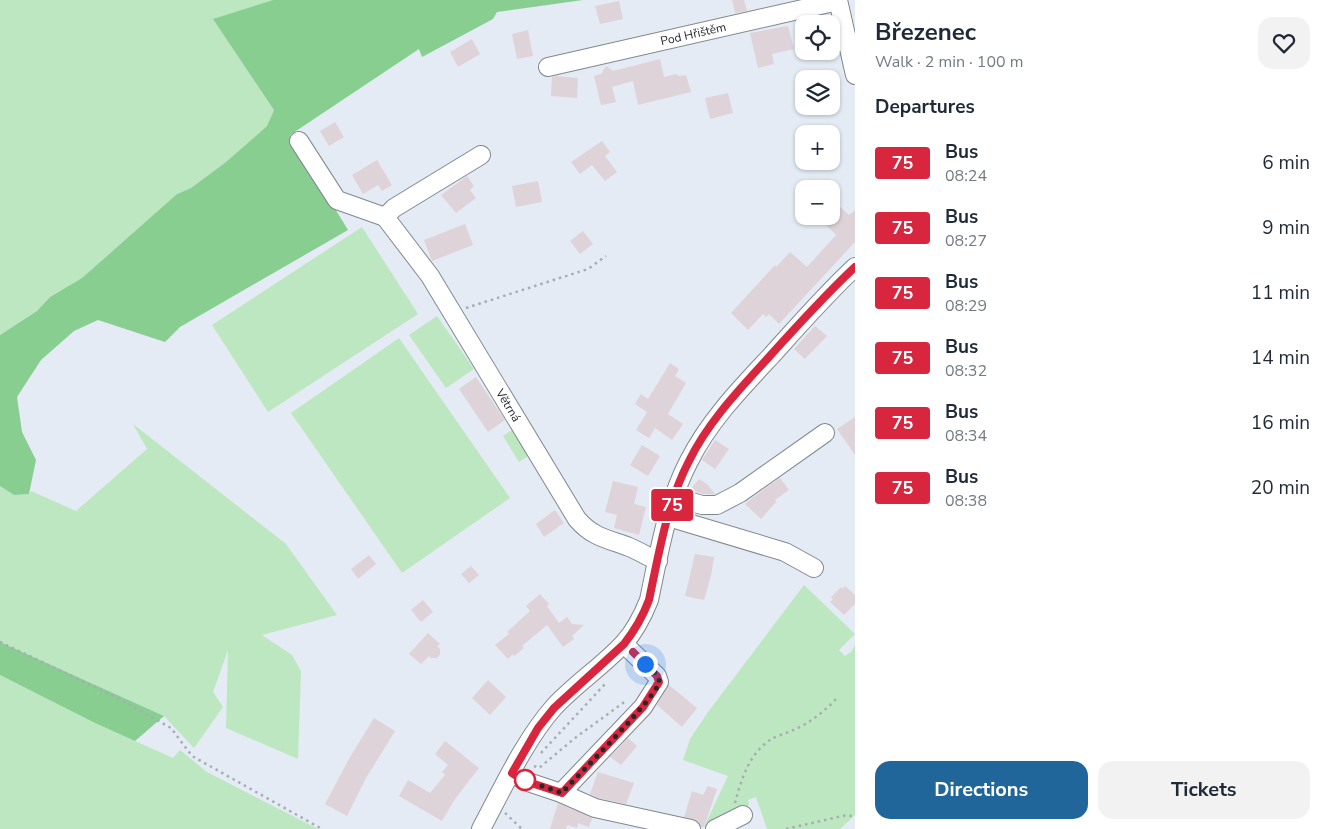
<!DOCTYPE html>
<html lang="en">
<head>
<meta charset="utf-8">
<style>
  :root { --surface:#fff; --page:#f2f2f3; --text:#1f2937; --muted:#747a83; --accent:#20669b }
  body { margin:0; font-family:"Nunito Sans",sans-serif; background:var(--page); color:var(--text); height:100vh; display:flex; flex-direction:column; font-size:19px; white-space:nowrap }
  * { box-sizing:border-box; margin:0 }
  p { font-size:16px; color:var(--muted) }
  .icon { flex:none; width:28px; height:28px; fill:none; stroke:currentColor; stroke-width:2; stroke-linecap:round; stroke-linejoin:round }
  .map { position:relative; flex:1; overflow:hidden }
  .sheet { display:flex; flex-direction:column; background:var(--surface); width:475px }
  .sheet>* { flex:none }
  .badge { padding:0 10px; border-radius:4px; font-size:18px; line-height:32px }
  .tools { position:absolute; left:795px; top:15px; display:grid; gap:10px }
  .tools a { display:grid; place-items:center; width:45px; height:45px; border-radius:10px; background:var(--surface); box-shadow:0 1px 4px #0004; font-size:25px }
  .you { position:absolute; width:25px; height:25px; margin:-12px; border:4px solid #fff; border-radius:50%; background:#1a73e8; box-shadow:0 0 0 8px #1a73e833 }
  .map>.badge { position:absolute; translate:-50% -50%; box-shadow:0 0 0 2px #fff }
  h2 { padding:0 20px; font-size:19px; line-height:45px }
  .round { display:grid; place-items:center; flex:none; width:52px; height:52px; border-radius:15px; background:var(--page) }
  .headline { display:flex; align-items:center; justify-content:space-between; height:85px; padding:0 20px }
  h1 { font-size:24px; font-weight:700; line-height:38px }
  .primary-button { display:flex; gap:10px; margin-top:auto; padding:10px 20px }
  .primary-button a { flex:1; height:58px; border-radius:15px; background:var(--accent); color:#fff; font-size:20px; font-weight:700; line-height:58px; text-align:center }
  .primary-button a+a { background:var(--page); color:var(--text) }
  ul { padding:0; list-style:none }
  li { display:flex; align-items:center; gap:15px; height:65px; padding:0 20px }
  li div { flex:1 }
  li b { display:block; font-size:19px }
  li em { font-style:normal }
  li .badge { min-width:55px; font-weight:700; text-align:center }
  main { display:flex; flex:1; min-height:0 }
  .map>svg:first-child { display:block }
  .green { fill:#bce7c0 }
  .forest { fill:#87ce90 }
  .building { fill:#ded3d8 }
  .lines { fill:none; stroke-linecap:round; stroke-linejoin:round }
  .minor-casing { stroke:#818890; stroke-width:20 }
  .path { stroke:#a7adb4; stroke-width:2.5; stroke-dasharray:2.5 4; stroke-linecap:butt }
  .minor { stroke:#fff; stroke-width:18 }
  .line-casing { stroke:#fff; stroke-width:11 }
  .line { stroke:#d7263d; stroke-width:8 }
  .walk { stroke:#25282b; stroke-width:5; stroke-dasharray:0 9 }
  .stop-dot { fill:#fff; stroke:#d7263d; stroke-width:2.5 }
  .labels { text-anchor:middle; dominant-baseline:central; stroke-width:5; stroke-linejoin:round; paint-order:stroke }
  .street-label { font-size:12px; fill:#25282b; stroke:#e4ebf4 }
</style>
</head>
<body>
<main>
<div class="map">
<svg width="855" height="829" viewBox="0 0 855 829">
  <rect width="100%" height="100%" fill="#e4ebf4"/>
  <path class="green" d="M0,0H273L214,20L274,110L267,126L226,162L191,188L177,194L82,278L50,297L37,311L0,335Z
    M362,227L418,314L268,412L212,325Z
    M437,316L474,369L446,388L409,335Z
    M399,338L510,498L402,573L291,413Z
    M133,424L286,544L337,615L262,635L292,655L301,671L298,759L226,728L228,650L213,692L223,707L194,748L164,716L0,642V486L14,495L29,494L31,491L76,511L147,449Z
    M515,428L531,454L519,462L503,436Z
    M804,585L855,634L839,650L845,656L851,652L855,645V815L840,829H767L756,797L748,800L749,805L704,827L728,776L683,760L690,739L708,712Z
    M0,675L95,723L173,758L180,750L207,772L318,829H0Z"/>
  <path class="forest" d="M273,0H583L497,12L493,19L422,57L419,49L290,135L348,230L180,327L165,342L98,320L74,331L41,360L17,397L22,432L36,460L29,494L14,495L0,486V335L37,311L50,297L82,278L177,194L191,188L226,162L267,126L274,110L213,19Z
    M0,642L164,716L135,741L95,723L0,675Z"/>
  <path class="building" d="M732,0H744L747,11L735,13Z
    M619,1L623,19L600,24L595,6Z
    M788,26L794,49L772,54L774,64L758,68L750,33Z
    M528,30L533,56L517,59L512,34Z
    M472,39L480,54L458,67L450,52Z
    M660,59L664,77L676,74L679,76L686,75L691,92L638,105L633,81L612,87L616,102L601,105L594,76L601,74L606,66L613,71Z
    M556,76L578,78L577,98L551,96L552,77Z
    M728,93L733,113L710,119L705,98Z
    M335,122L344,137L329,146L320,131Z
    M602,141L610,152L605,156L617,172L605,181L592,165L580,174L571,162Z
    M377,160L392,185L382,191L378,185L363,194L352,175Z
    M467,176L474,186L470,190L476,198L456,213L441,195Z
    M538,181L542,202L516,207L512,186Z
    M840,207L849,215L855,210V242L779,324L769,314L766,317L763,314L748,330L731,313L775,265L776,267L790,252L807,267L836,235L823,222L828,216H832Z
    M465,224L473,245L432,261L424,240Z
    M583,231L593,244L580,254L570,241Z
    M815,326L827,336L805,359L794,349Z
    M670,363L679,369L675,376L686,383L668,414L683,424L672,440L655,428L649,438L636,430L647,412L635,404L641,394L648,399Z
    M476,377L505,420L488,432L459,389Z
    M855,417V455L837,429Z
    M715,440L729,449L715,469L702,460Z
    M642,445L660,456L648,476L630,465Z
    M780,478L789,490L775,500L776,502L761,519L745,504L752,498Z
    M699,479L707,484L715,494H703L690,490Z
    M613,481L638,487L634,504L646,507L639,535L614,528L617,515L605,512Z
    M555,510L564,523L544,537L536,524Z
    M695,554L714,557L711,576L704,600L685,596Z
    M369,555L376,564L358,579L351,569Z
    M471,566L479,575L469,583L461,574Z
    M845,586L855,595V604L844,615L830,602L833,599L831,597L841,587L842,589Z
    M540,594L549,604L547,606L559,623L567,617L572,624L584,625L572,636L574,639L563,647L547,625L522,646L524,648L514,656L513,654L508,659L495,645L509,634L507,632L530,611L526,606Z
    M423,600L433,612L421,622L411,610Z
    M428,633L440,644L437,646L440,649V654L437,658H431L429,656L421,664L409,654Z
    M488,680L506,697L490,715L472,698Z
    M669,685L697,708L682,727L657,705Z
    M374,718L395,731L366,778L347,816L325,804L350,757Z
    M628,738L637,746L621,765L610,757Z
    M445,741L479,768L455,799L442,821L399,796L408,780L430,793L445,775L442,772L448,765L435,754Z
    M598,772L634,783L626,804L598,798L590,794Z
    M708,786L717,789L704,827H701L698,821L684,817L692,791L703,795Z
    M558,803L592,818L589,827L578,823L577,828L567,825L566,829H550Z"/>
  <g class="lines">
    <defs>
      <g id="minor">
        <path d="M838,0L855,75"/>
        <path id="s1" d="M548,67L838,1"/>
        <path d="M299,141L337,200L385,217"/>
        <path id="s2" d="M481,155L394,208L385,217L430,276L577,519C592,537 608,539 629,547C639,551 648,557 658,561"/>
        <path d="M674,497L702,505H717L740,493L825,433"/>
        <path d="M668,517L785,552L814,568"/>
        <path d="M512,773L525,781L561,793L595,808L691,829"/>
        <path d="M561,793L643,707L659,682L657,676L624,644"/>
        <path d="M481,829C502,790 524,741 554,707C575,684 603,666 624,643C636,630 643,615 649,600C659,553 667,503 689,461C709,421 741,388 771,356C798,326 825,295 855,267"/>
        <path d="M715,829L743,815"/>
      </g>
    </defs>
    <use href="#minor" class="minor-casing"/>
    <path class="path" d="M466,308L588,269L606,256
      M0,642L116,697L171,728L192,756L322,829
      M541,753L605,684
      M534,766L539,768L575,738L627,700
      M735,803C741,780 749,754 770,740C776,736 784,734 791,731C809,724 825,711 838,697
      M505,813L522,829
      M786,829L847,815L855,817"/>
    <use href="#minor" class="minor"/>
  </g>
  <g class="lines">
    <defs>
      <path id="line" d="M633,652L657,676L659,682L643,707L562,793L525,781L512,773L538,728L554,708L624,644C635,630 643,616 649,600C659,553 667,503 689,461C708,422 739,390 768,358C796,327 824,296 855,267"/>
    </defs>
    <use href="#line" class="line-casing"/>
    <use href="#line" class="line"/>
    <path class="walk" d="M525,780L562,793C576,777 658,696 659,682C660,675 649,668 645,664"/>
  </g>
  <circle class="stop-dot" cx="525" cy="780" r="10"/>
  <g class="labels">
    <g class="street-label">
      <text stroke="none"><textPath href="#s1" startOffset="149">Pod Hřištěm</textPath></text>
      <text stroke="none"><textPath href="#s2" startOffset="340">Větrná</textPath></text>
    </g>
  </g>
</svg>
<div class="tools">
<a><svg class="icon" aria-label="locate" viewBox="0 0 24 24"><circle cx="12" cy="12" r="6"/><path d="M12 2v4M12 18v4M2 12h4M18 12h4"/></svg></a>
<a><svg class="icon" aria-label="layers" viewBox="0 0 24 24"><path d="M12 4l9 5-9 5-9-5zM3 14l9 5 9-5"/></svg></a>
<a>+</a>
<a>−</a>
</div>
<div class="you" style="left:645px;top:664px"></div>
<b class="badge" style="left:672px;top:505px;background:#d7263d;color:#fff">75</b>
</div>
<section class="sheet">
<div class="headline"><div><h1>Březenec</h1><p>Walk · 2 min · 100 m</p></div><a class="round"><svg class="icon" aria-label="heart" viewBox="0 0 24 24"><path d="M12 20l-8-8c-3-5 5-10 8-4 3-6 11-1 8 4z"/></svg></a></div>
<h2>Departures</h2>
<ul>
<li><span class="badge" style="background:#d7263d;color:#fff">75</span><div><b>Bus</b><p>08:24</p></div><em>6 min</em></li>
<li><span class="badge" style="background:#d7263d;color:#fff">75</span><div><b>Bus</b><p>08:27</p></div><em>9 min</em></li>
<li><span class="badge" style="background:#d7263d;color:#fff">75</span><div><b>Bus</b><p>08:29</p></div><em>11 min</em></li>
<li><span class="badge" style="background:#d7263d;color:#fff">75</span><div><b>Bus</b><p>08:32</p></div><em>14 min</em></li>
<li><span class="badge" style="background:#d7263d;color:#fff">75</span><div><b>Bus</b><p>08:34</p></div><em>16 min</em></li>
<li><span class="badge" style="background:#d7263d;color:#fff">75</span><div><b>Bus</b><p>08:38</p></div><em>20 min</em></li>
</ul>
<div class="primary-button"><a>Directions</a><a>Tickets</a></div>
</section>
</main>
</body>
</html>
